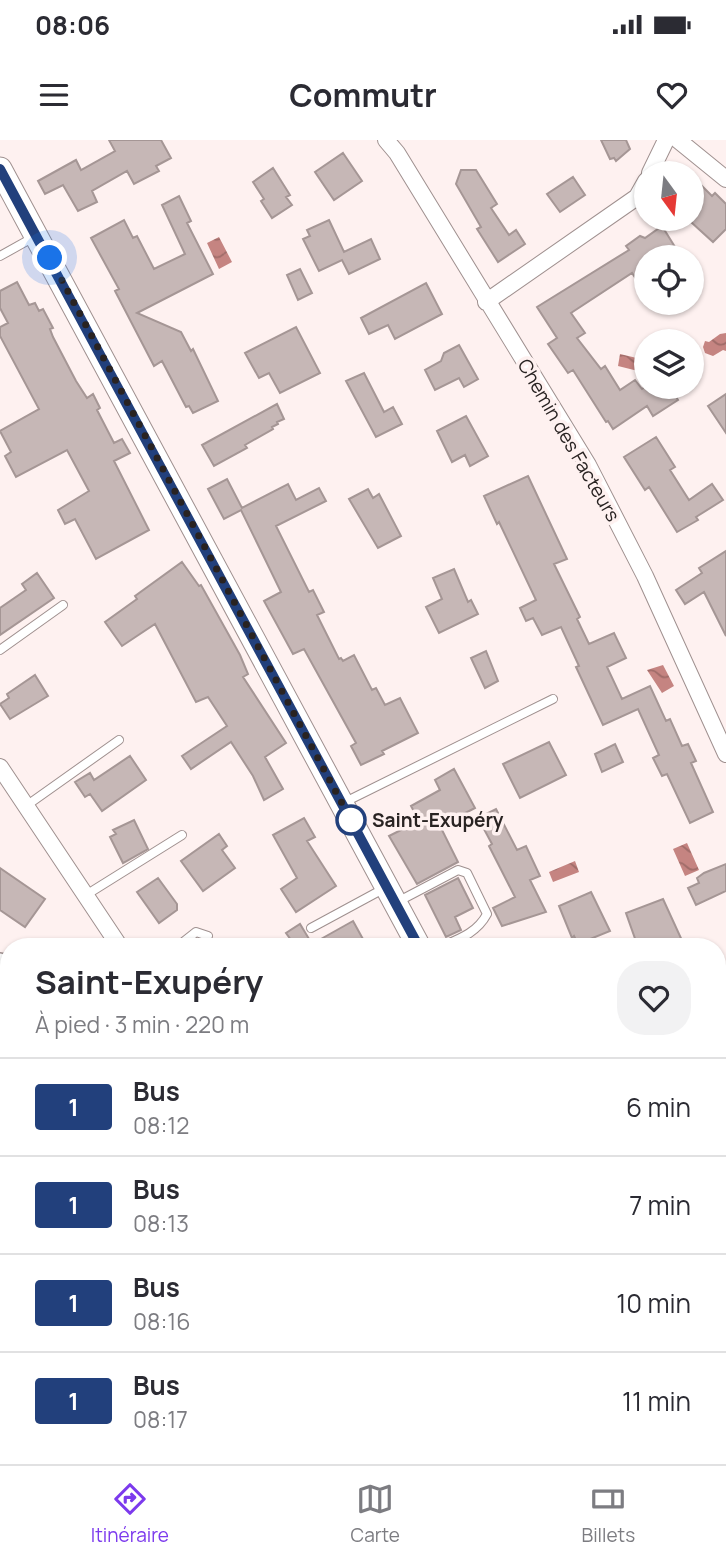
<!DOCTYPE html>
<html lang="fr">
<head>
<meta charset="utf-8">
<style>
  :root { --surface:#fff; --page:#f2f2f3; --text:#2b2b33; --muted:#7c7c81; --line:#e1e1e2; --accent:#7c3aed }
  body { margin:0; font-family:Manrope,sans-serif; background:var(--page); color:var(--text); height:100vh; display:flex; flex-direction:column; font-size:26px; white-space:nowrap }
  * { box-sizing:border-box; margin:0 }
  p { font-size:23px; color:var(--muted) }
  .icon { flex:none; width:38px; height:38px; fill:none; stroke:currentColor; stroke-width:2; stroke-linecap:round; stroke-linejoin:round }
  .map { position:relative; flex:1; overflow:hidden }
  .side { position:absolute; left:0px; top:798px; width:726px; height:527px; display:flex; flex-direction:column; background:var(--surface); border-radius:28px 28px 0 0; box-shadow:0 2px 5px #0004 }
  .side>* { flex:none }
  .badge { padding:0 14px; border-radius:5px; font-size:24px; line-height:46px }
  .needle { width:46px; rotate:165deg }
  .buttons { position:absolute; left:634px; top:21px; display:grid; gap:14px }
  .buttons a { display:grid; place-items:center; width:70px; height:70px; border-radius:50%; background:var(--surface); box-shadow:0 2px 5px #0004; font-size:35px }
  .you { position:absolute; width:35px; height:35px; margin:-18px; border:5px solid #fff; border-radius:50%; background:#1a73e8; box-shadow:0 0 0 10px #1a73e833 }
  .map>.badge { position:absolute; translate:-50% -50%; box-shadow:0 0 0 4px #fff }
  .round { display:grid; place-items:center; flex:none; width:74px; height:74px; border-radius:28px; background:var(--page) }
  .overview { display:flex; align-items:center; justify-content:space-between; height:119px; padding:0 35px }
  h1 { font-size:33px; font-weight:700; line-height:52px }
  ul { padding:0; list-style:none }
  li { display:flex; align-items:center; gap:21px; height:98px; padding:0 35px; border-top:2px solid var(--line) }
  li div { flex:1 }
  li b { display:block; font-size:26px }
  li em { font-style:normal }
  li .badge { min-width:77px; font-weight:700; text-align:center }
  .status { display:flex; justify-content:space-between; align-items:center; height:49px; padding:0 35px; background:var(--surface); direction:ltr }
  .status svg { height:19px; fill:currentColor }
  header { display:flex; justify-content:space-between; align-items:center; height:91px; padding:0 35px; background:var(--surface); font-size:32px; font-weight:700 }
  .tab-bar { display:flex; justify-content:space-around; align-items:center; height:98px; border-top:2px solid var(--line); background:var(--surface); font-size:19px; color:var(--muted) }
  .tab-bar a { display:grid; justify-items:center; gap:4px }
  .tab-bar .active { color:var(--accent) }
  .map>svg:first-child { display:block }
  .water { fill:url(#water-waves) }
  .building { fill:#c6b7b6; stroke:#a59695; stroke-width:2 }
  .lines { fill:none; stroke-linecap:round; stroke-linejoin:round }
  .service-casing { stroke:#9f908f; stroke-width:10 }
  .minor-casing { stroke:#9f908f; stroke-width:18 }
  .tertiary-casing { stroke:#9f908f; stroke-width:22 }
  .secondary-casing { stroke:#9f908f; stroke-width:25 }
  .path { stroke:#8f8584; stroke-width:3.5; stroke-dasharray:5 3.5; stroke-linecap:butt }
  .service { stroke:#fff; stroke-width:8 }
  .minor { stroke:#fff; stroke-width:16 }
  .tertiary { stroke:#fff; stroke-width:19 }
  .secondary { stroke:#fff; stroke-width:23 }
  .line-casing { stroke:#fff; stroke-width:16 }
  .line { stroke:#22407c; stroke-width:10 }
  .walk { stroke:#292322; stroke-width:7; stroke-dasharray:0 12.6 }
  .stop-dot { fill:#fff; stroke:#22407c; stroke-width:3.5 }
  .labels { text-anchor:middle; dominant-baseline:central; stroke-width:7; stroke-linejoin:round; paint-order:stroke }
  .street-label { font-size:19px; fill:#292322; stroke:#fef1f0 }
  .stop-label { font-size:19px; font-weight:bold; fill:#292322; stroke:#fef1f0; text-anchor:start }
</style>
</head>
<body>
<div class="status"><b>08:06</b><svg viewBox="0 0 49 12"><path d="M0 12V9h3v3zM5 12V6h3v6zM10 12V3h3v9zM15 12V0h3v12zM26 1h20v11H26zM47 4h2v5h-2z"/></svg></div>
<header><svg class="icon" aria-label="menu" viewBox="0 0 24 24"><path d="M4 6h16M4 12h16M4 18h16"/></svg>Commutr<svg class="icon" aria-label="heart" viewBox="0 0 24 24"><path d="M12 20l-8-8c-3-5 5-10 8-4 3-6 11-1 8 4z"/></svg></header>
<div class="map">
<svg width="726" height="1324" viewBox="0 0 726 1324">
  <defs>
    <pattern id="water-waves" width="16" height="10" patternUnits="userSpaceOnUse" patternTransform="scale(1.75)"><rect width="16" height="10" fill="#c58481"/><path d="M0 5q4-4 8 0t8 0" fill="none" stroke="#a06c69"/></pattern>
  </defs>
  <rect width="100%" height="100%" fill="#fef1f0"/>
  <path class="water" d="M219,97L232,122L219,129L207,103Z
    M726,193V211L723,210L713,216L705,213L703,207L705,201L709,202L720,194Z
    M620,214L645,220L642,232L618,226Z
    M663,525L674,546L662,553L647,530Z
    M687,703L699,730L685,736L673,709Z
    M575,721L579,732L553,742L549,732Z"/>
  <path class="building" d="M109,0H161L171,18L156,26L159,31L134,44L127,31L92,51L97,62L78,71L63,45L45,54L38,41L76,20L81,30L115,11Z
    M601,0H626L630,9L616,21L614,18L610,19Z
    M343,13L362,41L334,60L315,32Z
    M273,28L290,55L286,57L292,65L272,78L261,61L264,59L253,42Z
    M461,30H476L497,64L491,68L509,95L516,90L525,104L498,122L477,89L481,87L456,44Z
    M573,37L585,55L560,72L547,54Z
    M699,43L712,56L715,53L726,64V89L713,102L691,82V51Z
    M179,56L191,81L187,83L213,134L137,173L181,192L191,211L193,209L218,261L193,273L189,266L186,267L162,221L154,226L115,151L119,149L91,98L124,80L133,98L137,96L154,129L185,114L162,65Z
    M329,80L344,112L371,99L380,119L349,134L342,120L319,131L303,99L310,96L307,90Z
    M662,86L675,107L659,117H646V154L632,133L571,173L585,193L577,198L601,229L605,226L620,250L635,240L642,249L645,247H670L678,260L653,276L647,266L613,289L608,281L606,282L573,230L568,233L548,204L557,198L537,167L629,110L626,106L640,96L645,98Z
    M300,129L312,153L298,160L287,135Z
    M17,142L29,165L35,163L39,171L43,169L53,188L50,189L53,197L76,241L87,258L93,254L100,268L97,270L114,303L122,299L130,313L114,321L149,390L96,419L75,379L65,384L58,370L89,351L67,310L16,337L5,316L11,312L0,291L39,269L0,196V187L8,183L0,168V151Z
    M426,143L442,174L395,199L388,185L369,194L361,178Z
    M296,187L320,233L280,253L269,233L259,238L245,213Z
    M459,205L478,239L464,247L459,238L435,250L425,230L441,221L444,213Z
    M364,233L384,272L393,267L402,284L376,297L346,241Z
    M726,254V293L708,266Z
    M277,264L284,279L277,282L278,284L272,287L273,289L245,305L247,308L214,326L202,305Z
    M466,276L488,316L470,326L465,315L452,322L437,291Z
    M656,297L675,327L670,330L689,360L712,344L723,360L696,377L698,380L677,392L649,347L645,350L624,317Z
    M528,336L567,419L554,424L580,477L577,479L589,504L614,493L626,518L607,527L622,559L650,546L666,581L670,579L682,606L688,604L696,621L691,623L713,672L690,683L667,634L662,636L653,618L659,615L638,569L603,585L576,527L579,526L561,487L542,495L533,478L526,481L520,468L536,460L499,382L497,384L484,356Z
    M227,339L242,368L288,344L296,360L319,348L326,361L276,386L309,452L313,450L324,472L317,475L339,519L341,518L343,521L354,515L372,550L376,548L385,565L400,558L418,593L382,611L384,614L361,625L351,606L356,603L304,509L293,514L264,461L281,452L241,370L224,379L208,349Z
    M368,349L373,358L379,354L401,396L378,408L349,359Z
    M726,411V496L704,452L685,464L676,450L702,433L699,428Z
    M182,422L199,446L201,445L240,515L248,534L243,537L286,603L265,617L283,649L264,660L253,636L231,602L191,629L182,616L227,586L208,557L196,562L155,484L122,506L105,482L137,459L135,456Z
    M454,429L468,462L471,460L478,474L439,493L426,467L442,459L433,438Z
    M37,433L54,458L0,495V468L26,450L22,444Z
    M486,511L498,541L485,548L471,518Z
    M35,535L48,556L10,579L0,564L9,558L7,554Z
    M549,602L566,635L520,658L503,624Z
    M615,604L623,622L602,632L595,614Z
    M130,616L146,640L102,671L90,654L85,657L75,642L90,633L94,640Z
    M454,629L475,668L440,686L458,722L417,744L389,696L419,681L411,666L440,650L435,640Z
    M496,669L517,710L526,706L540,736L530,740L546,772L502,786L493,768L515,757L489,706L492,704L478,678Z
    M304,678L315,697L307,701L336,746L296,772L281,749L297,738L273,695Z
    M134,680L148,709L123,723L110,697L116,694L113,690Z
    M219,694L227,706L222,710L235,728L203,751L181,721Z
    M726,724V751L696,765L688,748L699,743L697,738L704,733Z
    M0,728L45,759L25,787L0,770Z
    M158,738L177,764V770L159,783L137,752Z
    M458,738L473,768L455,777L461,790L446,797L425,755Z
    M591,752L610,791L578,804L574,796L572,798L559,766Z
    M663,759L685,807H638L626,773Z
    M353,781L364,801L354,807H296L286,793L300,784L312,804Z"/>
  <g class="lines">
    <defs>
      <path id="service" d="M0,116L34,97
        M0,510L63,465
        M343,663L553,559
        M26,666L119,600
        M86,755L182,695
        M399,761L458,730L467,733L487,774C477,793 459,799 440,807
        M311,788L385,748
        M177,807L196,792L208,796
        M0,911H9
        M718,937L726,967"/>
      <path id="minor" d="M386,0L397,13L588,325L645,436L726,614
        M678,0L726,39
        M650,33L666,0
        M486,162L637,57L646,41
        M0,627L120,807
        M718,1181L726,1176
        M0,1219L9,1233
        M60,1316L67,1324
        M180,1319H511
        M39,1324L49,1316"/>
      <path id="tertiary" d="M0,823L6,827L9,836
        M718,974L726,971
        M510,1316L512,1324"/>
      <path id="secondary" d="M0,29L419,807
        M718,1045L726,1049"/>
    </defs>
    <use href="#service" class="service-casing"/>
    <use href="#minor" class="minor-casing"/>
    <use href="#tertiary" class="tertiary-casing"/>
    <use href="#secondary" class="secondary-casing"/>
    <path class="path" d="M0,891L9,892"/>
    <use href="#service" class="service"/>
    <use href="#minor" class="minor"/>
    <use href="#tertiary" class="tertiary"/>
    <use href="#secondary" class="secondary"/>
  </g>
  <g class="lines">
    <defs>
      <path id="line" d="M0,29L419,807"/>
    </defs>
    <use href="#line" class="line-casing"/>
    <use href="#line" class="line"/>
    <path class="walk" d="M50,118L351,680"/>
  </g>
  <circle class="stop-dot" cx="351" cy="680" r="14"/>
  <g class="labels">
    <g class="street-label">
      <text transform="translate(569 300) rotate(60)">Chemin des Facteurs</text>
    </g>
    <g class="stop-label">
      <text x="372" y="680">Saint-Exupéry</text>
    </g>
  </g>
</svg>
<div class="buttons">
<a><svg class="needle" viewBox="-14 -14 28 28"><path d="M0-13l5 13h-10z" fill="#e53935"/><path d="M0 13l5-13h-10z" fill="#7c7c81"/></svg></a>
<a><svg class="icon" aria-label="locate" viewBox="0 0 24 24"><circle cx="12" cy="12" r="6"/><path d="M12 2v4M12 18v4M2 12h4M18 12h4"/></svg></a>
<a><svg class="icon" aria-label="layers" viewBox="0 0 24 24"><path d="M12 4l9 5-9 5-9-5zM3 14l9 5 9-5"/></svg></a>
</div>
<div class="you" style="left:50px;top:118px"></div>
<section class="side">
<div class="overview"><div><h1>Saint-Exupéry</h1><p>À pied · 3 min · 220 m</p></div><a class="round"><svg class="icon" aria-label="heart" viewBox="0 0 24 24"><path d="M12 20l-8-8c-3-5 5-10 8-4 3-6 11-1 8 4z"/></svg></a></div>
<ul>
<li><span class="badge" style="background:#22407c;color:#fff">1</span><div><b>Bus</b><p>08:12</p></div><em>6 min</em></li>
<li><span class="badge" style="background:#22407c;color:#fff">1</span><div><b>Bus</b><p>08:13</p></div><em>7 min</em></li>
<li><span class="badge" style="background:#22407c;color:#fff">1</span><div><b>Bus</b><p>08:16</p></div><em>10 min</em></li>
<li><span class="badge" style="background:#22407c;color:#fff">1</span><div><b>Bus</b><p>08:17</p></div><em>11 min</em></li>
</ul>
</section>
</div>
<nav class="tab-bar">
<a class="active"><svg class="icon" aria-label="directions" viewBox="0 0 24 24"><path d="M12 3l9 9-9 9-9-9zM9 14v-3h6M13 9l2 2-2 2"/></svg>Itinéraire</a>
<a><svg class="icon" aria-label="map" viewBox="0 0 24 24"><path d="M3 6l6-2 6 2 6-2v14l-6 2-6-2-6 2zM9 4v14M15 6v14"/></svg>Carte</a>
<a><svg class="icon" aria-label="tickets" viewBox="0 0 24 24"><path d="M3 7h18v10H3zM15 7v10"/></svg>Billets</a>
</nav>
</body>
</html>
